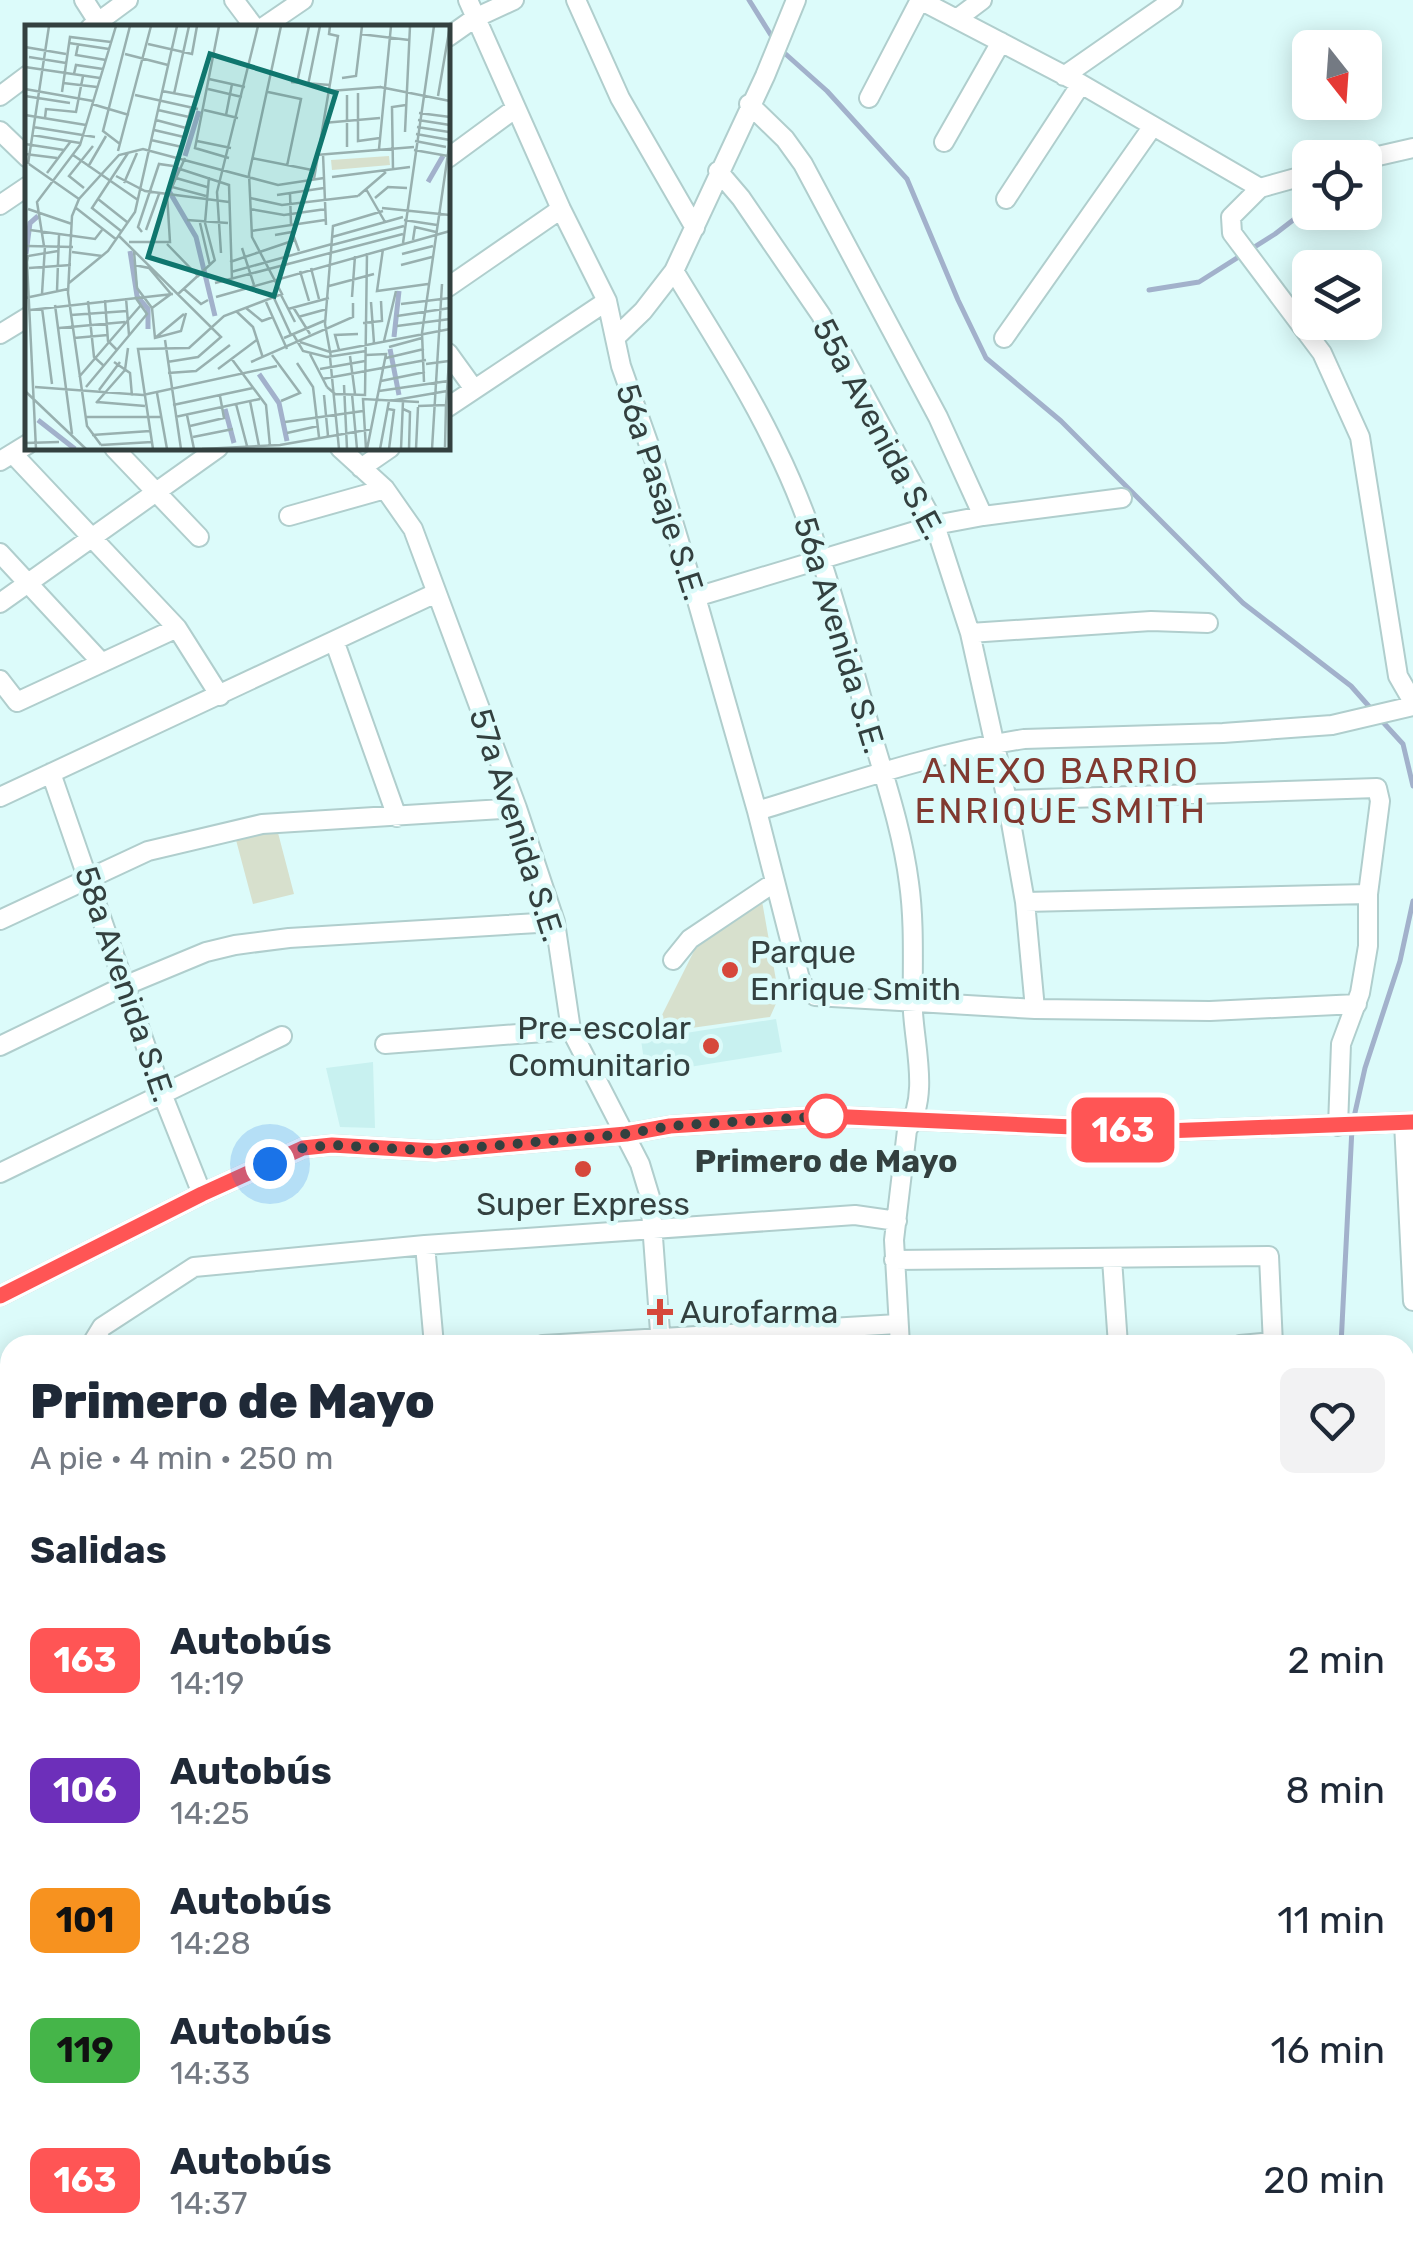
<!DOCTYPE html>
<html lang="es">
<head>
<meta charset="utf-8">
<style>
  :root { --surface:#fff; --page:#f2f2f3; --text:#1f2937; --muted:#747a83 }
  body { margin:0; font-family:Rubik,sans-serif; background:var(--page); color:var(--text); height:100vh; display:flex; flex-direction:column; font-size:38px; white-space:nowrap }
  * { box-sizing:border-box; margin:0 }
  p { font-size:32px; color:var(--muted) }
  .icon { flex:none; width:55px; height:55px; fill:none; stroke:currentColor; stroke-width:2; stroke-linecap:round; stroke-linejoin:round }
  .map { position:relative; flex:1; overflow:hidden }
  .details { position:absolute; left:0px; top:1335px; width:1415px; height:930px; display:flex; flex-direction:column; background:var(--surface); border-radius:30px 30px 0 0; box-shadow:0 5px 25px #0003 }
  .details>* { flex:none }
  .badge { padding:0 20px; border-radius:15px; font-size:35px; line-height:65px }
  .needle { width:65px; rotate:163deg }
  .fabs { position:absolute; left:1292px; top:30px; display:grid; gap:20px }
  .fabs a { display:grid; place-items:center; width:90px; height:90px; border-radius:15px; background:var(--surface); box-shadow:0 5px 25px #0003; font-size:50px }
  .you { position:absolute; width:50px; height:50px; margin:-25px; border:8px solid #fff; border-radius:50%; background:#1a73e8; box-shadow:0 0 0 15px #1a73e833 }
  .map>.badge { position:absolute; translate:-50% -50%; box-shadow:0 0 0 5px #fff }
  h2 { padding:0 30px; font-size:38px; line-height:90px }
  .round { display:grid; place-items:center; flex:none; width:105px; height:105px; border-radius:15px; background:var(--page) }
  .overview { display:flex; align-items:center; justify-content:space-between; height:170px; padding:0 30px }
  h1 { font-size:48px; font-weight:800; line-height:75px }
  ul { padding:0; list-style:none }
  li { display:flex; align-items:center; gap:30px; height:130px; padding:0 30px }
  li div { flex:1 }
  li b { display:block; font-size:38px }
  li em { font-style:normal }
  li .badge { min-width:110px; font-weight:700; text-align:center }
  .map>svg:first-child { display:block }
  .built { fill:#c8f1f0 }
  .green { fill:#d7e0cd }
  .lines { fill:none; stroke-linecap:round; stroke-linejoin:round }
  .stream { stroke:#a2b1cb; stroke-width:5 }
  .minor-casing { stroke:#b0cecd; stroke-width:22 }
  .minor { stroke:#fff; stroke-width:18 }
  .line-casing { stroke:#fff; stroke-width:22 }
  .line { stroke:#f55; stroke-width:15 }
  .walk { stroke:#33403f; stroke-width:10; stroke-dasharray:0 18 }
  .poi-dot { fill:#d6483b; stroke:#dcfbfa; stroke-width:4 }
  .stop-dot { fill:#fff; stroke:#f55; stroke-width:5 }
  .labels { text-anchor:middle; dominant-baseline:central; stroke-width:9; stroke-linejoin:round; paint-order:stroke }
  .street-label { font-size:32px; fill:#33403f; stroke:#dcfbfa }
  .poi-label { font-size:32px; fill:#33403f; stroke:#dcfbfa; text-anchor:start }
  .stop-label { font-size:32px; font-weight:bold; fill:#33403f; stroke:#dcfbfa }
  .neighbourhood-label { font-size:35px; letter-spacing:2.5px; fill:#803930; stroke:#dcfbfa }
  .inset-river { fill:none; stroke:#a2b1cb; stroke-width:5 }
  .inset-road { fill:none; stroke:#98b0af; stroke-width:2.5 }
  .view { fill:#0f766e; fill-opacity:0.15; stroke:#0f766e; stroke-width:5 }
  .inset-edge { fill:none; stroke:#33403f; stroke-width:5 }
</style>
</head>
<body>
<div class="map">
<svg width="1413" height="2265" viewBox="0 0 1413 2265">
  <rect width="100%" height="100%" fill="#dcfbfa"/>
  <path class="built" d="M776,1019L782,1052L646,1074L641,1040Z
    M373,1062L375,1128L340,1127L326,1068Z"/>
  <path class="green" d="M277,829L294,894L253,904L236,840Z
    M762,901L779,997L770,1017L663,1032L658,1023L698,943Z"/>
  <g class="lines">
    <path class="stream" d="M749,0L774,40
      M780,49L827,91L907,179L958,300L986,358L1061,421L1243,603L1351,686L1374,712
      M1149,290L1199,282L1275,234L1310,207
      M1381,720L1403,744L1413,786
      M1354,1117L1365,1068L1400,961L1413,901
      M1341,1345L1352,1128
      M1386,2255L1387,2265"/>
    <defs>
      <path id="minor" d="M84,0L102,28
        M234,0L255,28
        M468,0L561,209L607,301L621,366L654,459L696,597L757,811L801,983L815,996L1035,1009L1210,1011L1357,1004
        M576,0L620,98L695,228
        M920,0L1081,84L1260,188
        M958,18L982,0
        M90,28L128,0
        M262,28L303,0
        M448,37L475,18L514,0
        M1064,76L1173,0
        M0,96L28,75
        M869,98L920,0
        M749,104L785,139L803,164L938,417L983,516
        M0,131L28,158
        M944,142L1001,42
        M448,158L516,108
        M1365,159L1413,148
        M718,171L741,198L821,315L935,525L970,633L1007,800L1025,902L1035,1009
        M1310,174L1260,188L1231,217L1232,233L1322,353L1360,437L1398,676L1413,702
        M1006,199L1081,84
        M0,205L28,186
        M674,271C709,329 747,387 776,448C819,535 842,629 868,721C883,774 902,828 909,883C915,926 912,968 913,1012C915,1048 929,1097 907,1130L894,1240L900,1345
        M448,287L561,209
        M0,334L28,317
        M616,337L643,311L674,271L765,76L796,0
        M1004,338L1153,126
        M448,353L474,389
        M448,407L607,301
        M114,448L199,537
        M340,448L385,489L413,529L517,808L555,922L571,1030L640,1164L650,1197L661,1345
        M13,454L177,628L220,696
        M0,461L28,444
        M361,468L390,448
        M289,516L385,489
        M0,553L102,663
        M696,597L935,525L983,516L1122,498
        M0,603L218,448
        M970,633L1151,621L1208,623
        M335,643L397,817
        M0,680L17,702L177,628
        M51,773L163,1096L202,1194
        M0,797L436,593
        M1007,800L1377,788L1380,801L1368,894V946L1360,993L1341,1044L1338,1126
        M757,811C845,784 933,753 1024,739L1223,733L1332,725L1413,706
        M1025,902L1368,894
        M0,920L148,851L262,824L517,808
        M673,960L690,939L775,882
        M385,1044L571,1030
        M0,1046L124,986L206,952L235,945L289,938L555,922
        M1404,1123L1413,1301
        M0,1173L282,1036
        M425,1245L434,1345
        M1112,1259L1118,1345
        M894,1260L1269,1256L1273,1345
        M0,1296L202,1194L303,1148L332,1145L435,1151L626,1134L670,1126L826,1116L1164,1131L1413,1122
        M91,1345L102,1327L194,1267L425,1245L855,1215L897,1221
        M543,1345L898,1324
        M1240,1345L1273,1342
        M0,1405L10,1401
        M0,1430L10,1499
        M0,1575L10,1571
        M1405,1661H1413
        M0,1696L10,1692
        M0,1812L10,1808
        M0,1936L10,1932
        M0,2061L10,2058
        M0,2174L10,2170
        M71,2255L72,2265
        M435,2255L436,2265
        M728,2255V2265
        M969,2255L970,2265
        M1366,2255L1367,2265
        M293,2265L334,2255
        M505,2265L633,2255"/>
    </defs>
    <use href="#minor" class="minor-casing"/>
    <use href="#minor" class="minor"/>
  </g>
  <g class="lines">
    <defs>
      <path id="line" d="M0,1296L202,1194L303,1148L332,1145L435,1151L626,1134L670,1126L826,1116L1164,1131L1413,1122"/>
    </defs>
    <use href="#line" class="line-casing"/>
    <use href="#line" class="line"/>
    <path class="walk" d="M270,1164L303,1148L332,1145L435,1151L626,1134L670,1126L826,1116"/>
  </g>
  <g class="poi-dot">
    <circle cx="730" cy="970" r="10"/>
    <circle cx="711" cy="1046" r="10"/>
    <circle cx="583" cy="1169" r="10"/>
    <path d="M655 1297h10v10h10v10h-10v10h-10v-10h-10v-10h10z"/>
  </g>
  <circle class="stop-dot" cx="826" cy="1116" r="20"/>
  <g class="labels">
    <g class="street-label">
      <text transform="translate(879 429) rotate(62)">55a Avenida S.E.</text>
      <text transform="translate(661 492) rotate(72)">56a Pasaje S.E.</text>
      <text transform="translate(840 635) rotate(73)">56a Avenida S.E.</text>
      <text transform="translate(517 825) rotate(72)">57a Avenida S.E.</text>
      <text transform="translate(125 984) rotate(71)">58a Avenida S.E.</text>
    </g>
    <g class="poi-label">
      <text x="750" y="952">Parque<tspan x="750" dy="37">Enrique Smith</tspan></text>
      <text x="691" y="1028" text-anchor="end">Pre-escolar<tspan x="691" dy="37">Comunitario</tspan></text>
      <text x="583" y="1204" text-anchor="middle">Super Express</text>
      <text x="680" y="1312">Aurofarma</text>
    </g>
    <g class="stop-label">
      <text x="826" y="1161">Primero de Mayo</text>
    </g>
    <g class="neighbourhood-label">
      <text x="1061" y="771">ANEXO BARRIO<tspan x="1061" dy="40">ENRIQUE SMITH</tspan></text>
    </g>
  </g>
  <g transform="translate(25 25)">
    <rect width="425" height="425" fill="#dcfbfa"/>
    <path d="M364,131L365,140L307,145L306,135Z" fill="#d7e0cd"/>
    <path class="inset-river" d="M160,131L174,86M153,142L144,166L171,212L190,291M403,157L418,131M105,226L112,271L123,284V304M1,229L5,198L13,191M369,312L374,266M365,324L374,370M234,349L254,378L262,416M200,384L209,418M13,395L50,424"/>
    <path class="inset-road" d="M194,1L170,123L204,133M335,9L384,15M44,18L84,24M123,19L167,29L172,1M53,20L51,30L81,35M0,22L41,29M100,29L143,40M4,32L41,38M0,42L75,53M49,49L51,40L78,44M317,53L331,51L337,1M184,54L220,62M266,57L305,60M38,58L72,62M272,58L284,1M283,60L295,1M355,62L425,76M0,64L68,76M183,64L217,72M137,66L169,72M305,66L356,62M37,67L45,12L86,17M243,67L276,74L262,141M333,68V116L355,113M149,69L164,1M110,70L173,84M0,71L45,78M413,71L425,1M67,79L104,90M133,85L164,92M179,85L213,93M394,88L425,92M0,90L61,100M201,90L207,59M20,93L21,84L51,87L58,51M131,95L161,103M393,95L425,100M298,98L355,93M8,102L70,112M392,102L424,107M129,105L159,112M380,107L385,1M391,109L425,115M7,110L55,118M126,115L157,122M172,116L206,123M390,116L421,122M0,119L39,125M95,119L78,106L105,1M322,122V70M354,124L366,1M389,125L423,131M93,126L126,1M0,129L32,133M298,129L301,200M48,130L113,175M291,130L389,122M154,132L166,83M160,133L147,162L181,171M227,133L287,145M3,139L24,1M4,139L54,174M63,142L81,111M155,144L204,160L207,255M368,145L367,82L381,80M22,148L46,116M91,151L120,166L204,177M184,152L180,198L190,236M307,152L385,142M151,153L182,162M289,154L313,11L304,9L305,1M99,158L112,128M59,163L44,151L68,121M341,164L360,197M265,168L266,200M252,170L299,163M333,171L361,147M225,173L257,180L333,171M350,173L363,162L382,163M73,174L102,197M51,183L92,215M357,183L425,190M3,184L47,199M225,184L259,190L301,184M162,195L203,198M379,195L412,200M175,198L185,241M5,205L70,214L77,205M121,205L134,169M96,206L67,183L103,128M226,206L300,195M117,207L113,202L134,139L148,141M250,210L267,207L274,226M94,211L196,312L173,332L142,337M307,212L378,192M388,215L390,202L411,207M104,217H145L142,169M378,218L409,1M142,219L174,252M307,220L379,201M2,221L48,222M19,221L12,177L55,120L91,1M217,223L229,260M358,224L352,266L403,259M109,226L112,263L127,283L130,313L156,306L161,288M47,227L77,231M196,228L192,167L233,1M377,229L408,221M205,237L270,215M109,240L124,243L146,269L127,283M376,240L407,232M4,243L46,240M286,243L294,274M275,246L284,276M206,247L307,219M44,258L83,226L110,187L152,1M190,258L378,209M304,261L349,249M159,264L176,279L183,275M32,266L34,210M17,269L20,221M152,270L190,235M256,270L270,297M191,272L425,206M327,272L330,231M0,273L43,264M101,273L104,310M249,273L266,310M80,275L83,316L92,325M63,276L69,332L79,341M241,277L262,324M346,277L349,318M376,279L425,273M30,280L47,409M268,282L285,309M17,283L27,359M221,283L237,296L248,292M263,284L304,273M5,285L148,269M211,286L228,302L238,333M46,290L102,286M372,291L425,283M273,292L302,284M338,298L357,296L356,276M372,301L425,294M34,303L100,297M268,309L278,326L302,332L341,326M49,313L83,310M130,313L159,289M259,313L301,295M140,315L156,424M359,316L371,266M275,317L305,327L425,304M364,322L397,313M314,325L310,310L333,309M285,329L302,362M247,330L275,368L256,376M341,330L361,329L342,424M325,331L330,369M305,332L314,424M306,332L300,299L308,201L358,186M206,333L241,380L245,421M361,333L399,324M89,337L105,348L107,371M226,337L328,292V278M272,338L288,362L294,412M193,344L233,314M295,344L340,336M143,348L171,346L205,320M54,352L116,280M297,354L401,335M356,356L400,347M399,357L397,308L425,115M319,360L322,424M10,362L118,370L252,341M61,362L122,289L110,272M302,362L310,369L340,370L342,228M74,365L95,337M0,366L61,424M354,366L423,356M132,368L142,424M327,369L332,424M299,370L303,411M225,376L234,421M72,377L120,381M71,378L100,345L103,323M211,379L222,421M148,380L228,363M393,381L421,380L424,336L401,339M363,384L369,385L364,424M378,384L385,387L384,424M162,390L169,424M60,392H136M150,392L235,374M260,397L338,386M165,401L199,393L195,371M262,408L293,401M67,410L125,406M168,412L208,404M0,418L34,417M76,420L62,401L43,268L47,191L54,174L94,130L118,124L253,160L299,153M76,420L127,417M420,422L421,380M11,424L2,237L3,231L33,226M128,424L113,324L164,323L199,291L257,269L227,212L224,149L256,1M177,424L255,420L347,404M341,424L338,374L394,377M355,424L364,376L422,366M376,424L378,376M391,424L393,382M407,424L417,259"/>
    <path class="view" d="M185,29L311,68L249,271L123,232Z"/>
    <rect width="425" height="425" class="inset-edge"/>
  </g>
</svg>
<div class="fabs">
<a><svg class="needle" viewBox="-14 -14 28 28"><path d="M0-13l5 13h-10z" fill="#e53935"/><path d="M0 13l5-13h-10z" fill="#747a83"/></svg></a>
<a><svg class="icon" aria-label="locate" viewBox="0 0 24 24"><circle cx="12" cy="12" r="6"/><path d="M12 2v4M12 18v4M2 12h4M18 12h4"/></svg></a>
<a><svg class="icon" aria-label="layers" viewBox="0 0 24 24"><path d="M12 4l9 5-9 5-9-5zM3 14l9 5 9-5"/></svg></a>
</div>
<div class="you" style="left:270px;top:1164px"></div>
<b class="badge" style="left:1123px;top:1130px;background:#f55;color:#fff">163</b>
<section class="details">
<div class="overview"><div><h1>Primero de Mayo</h1><p>A pie · 4 min · 250 m</p></div><a class="round"><svg class="icon" aria-label="heart" viewBox="0 0 24 24"><path d="M12 20l-8-8c-3-5 5-10 8-4 3-6 11-1 8 4z"/></svg></a></div>
<h2>Salidas</h2>
<ul>
<li><span class="badge" style="background:#f55;color:#fff">163</span><div><b>Autobús</b><p>14:19</p></div><em>2 min</em></li>
<li><span class="badge" style="background:#6d2fba;color:#fff">106</span><div><b>Autobús</b><p>14:25</p></div><em>8 min</em></li>
<li><span class="badge" style="background:#f7921f;color:#111">101</span><div><b>Autobús</b><p>14:28</p></div><em>11 min</em></li>
<li><span class="badge" style="background:#45b549;color:#111">119</span><div><b>Autobús</b><p>14:33</p></div><em>16 min</em></li>
<li><span class="badge" style="background:#f55;color:#fff">163</span><div><b>Autobús</b><p>14:37</p></div><em>20 min</em></li>
</ul>
</section>
</div>
</body>
</html>
